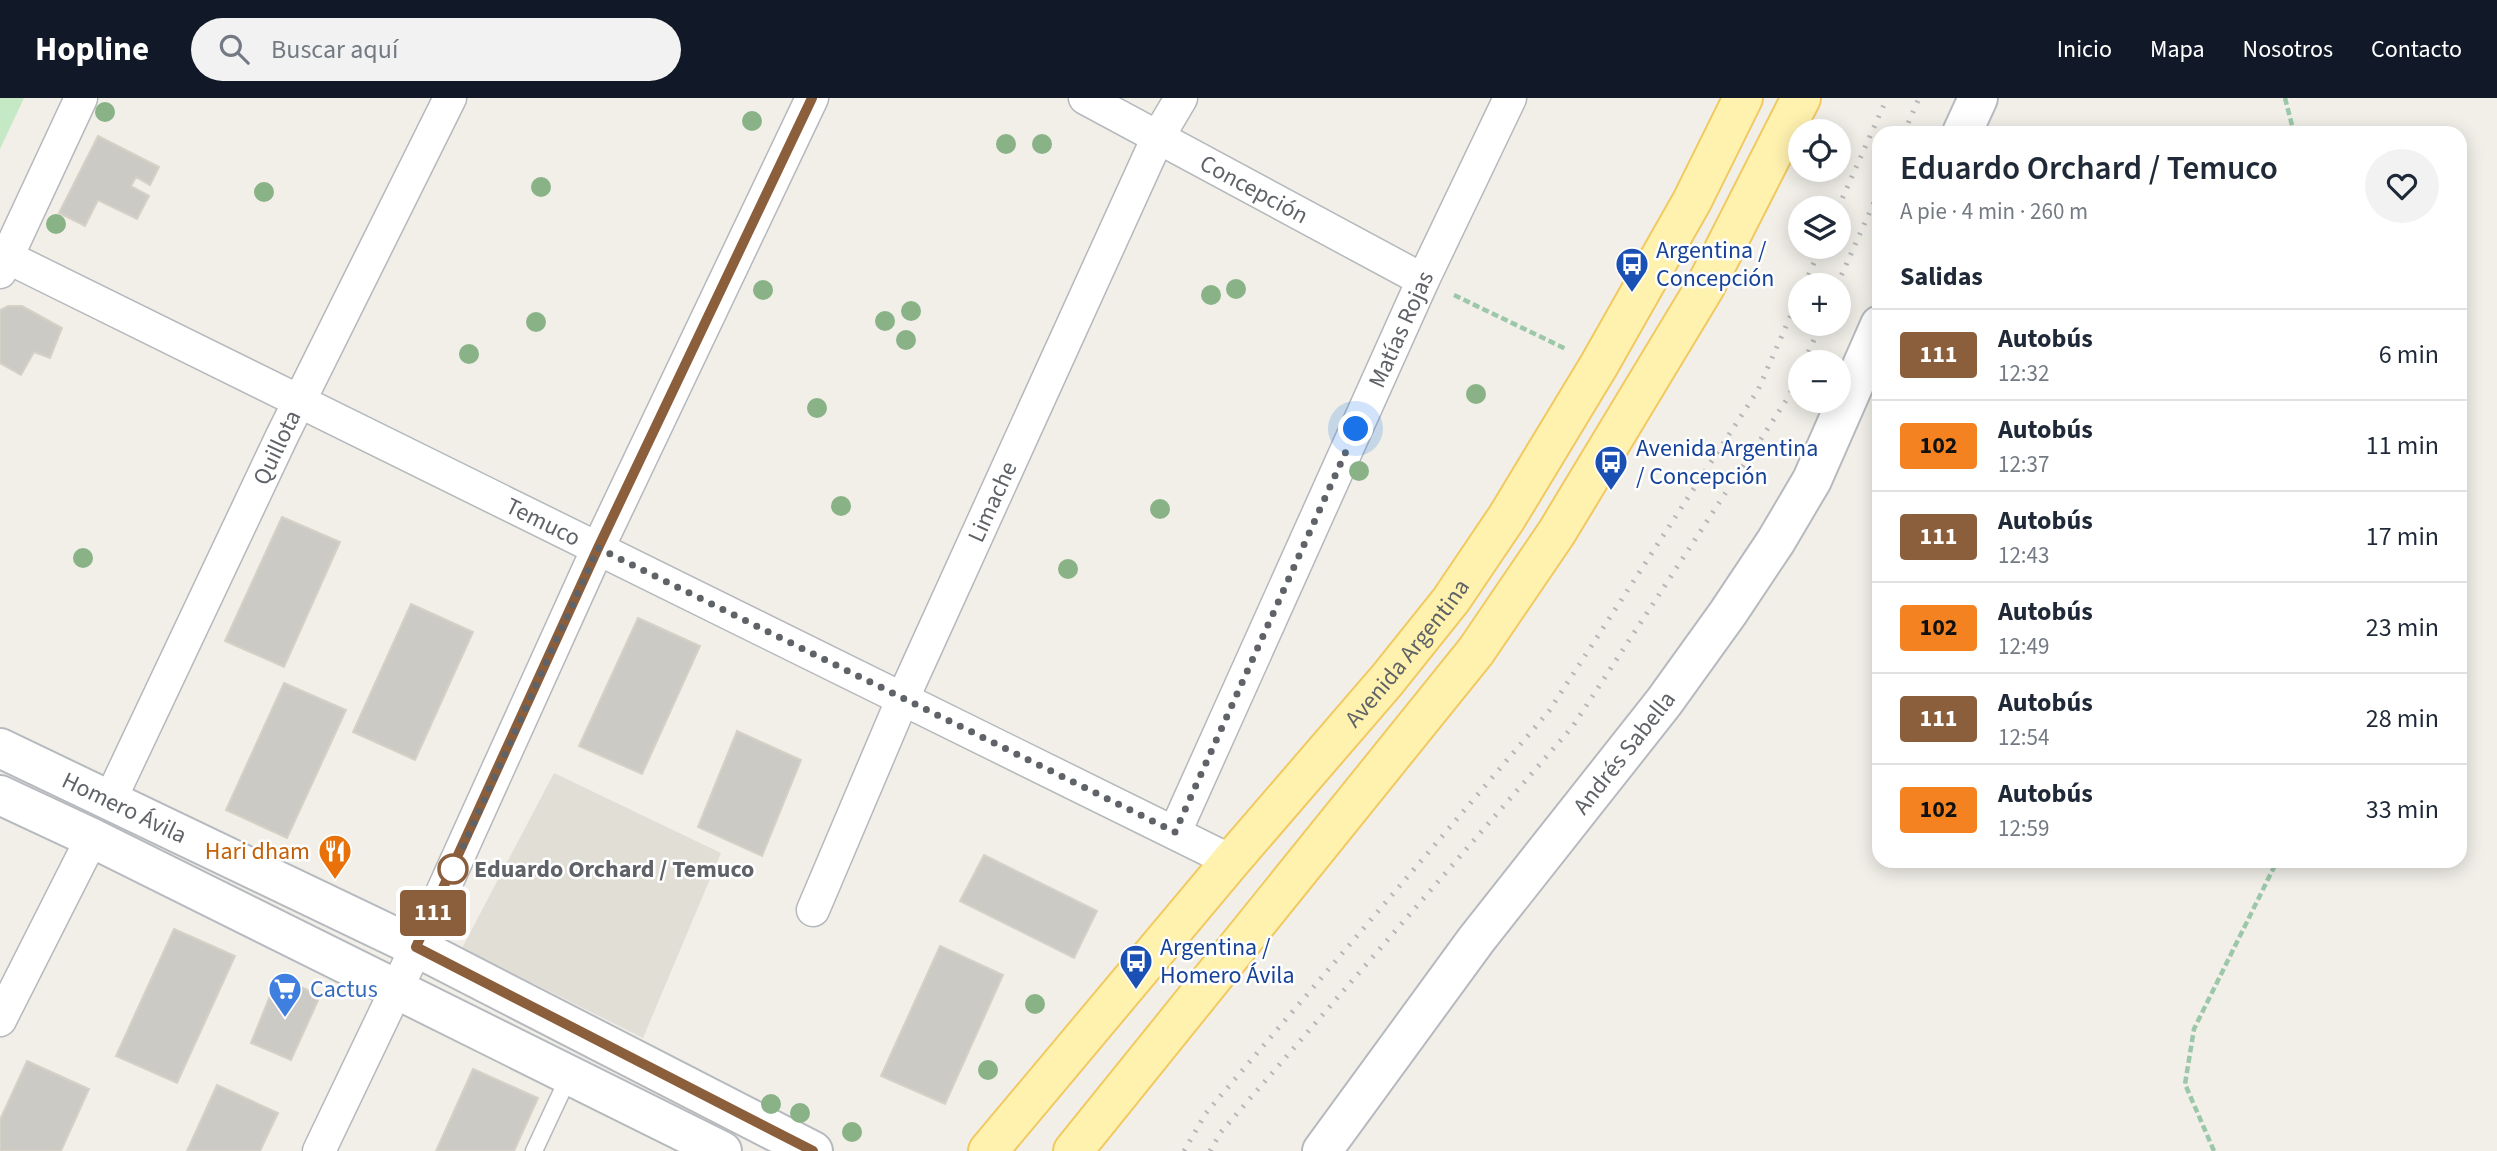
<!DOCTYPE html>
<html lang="es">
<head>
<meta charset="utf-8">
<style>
  :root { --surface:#fff; --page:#f2f2f3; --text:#1f2937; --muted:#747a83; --line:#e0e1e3; --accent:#111827 }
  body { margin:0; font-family:"Source Sans 3",sans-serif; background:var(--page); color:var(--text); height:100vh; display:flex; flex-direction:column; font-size:26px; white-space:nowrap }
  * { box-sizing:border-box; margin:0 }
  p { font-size:23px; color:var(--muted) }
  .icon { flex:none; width:38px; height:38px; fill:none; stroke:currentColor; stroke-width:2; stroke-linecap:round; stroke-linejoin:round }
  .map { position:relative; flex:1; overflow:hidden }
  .sheet { position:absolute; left:1872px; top:28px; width:595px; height:742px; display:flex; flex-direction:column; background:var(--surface); border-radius:21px; box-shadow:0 4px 18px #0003 }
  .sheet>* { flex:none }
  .badge { padding:0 14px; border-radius:5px; font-size:24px; line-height:46px }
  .buttons { position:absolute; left:1788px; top:21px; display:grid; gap:14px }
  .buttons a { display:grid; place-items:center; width:63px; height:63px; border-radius:50%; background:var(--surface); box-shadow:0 4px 18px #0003; font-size:35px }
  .you { position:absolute; width:35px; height:35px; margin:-18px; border:5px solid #fff; border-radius:50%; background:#1a73e8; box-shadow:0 0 0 10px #1a73e833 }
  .map>.badge { position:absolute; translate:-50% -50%; box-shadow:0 0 0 4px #fff }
  h2 { padding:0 28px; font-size:26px; line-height:63px }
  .round { display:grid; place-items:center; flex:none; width:74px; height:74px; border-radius:37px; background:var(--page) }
  .headline { display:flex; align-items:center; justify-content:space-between; height:119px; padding:0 28px }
  h1 { font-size:33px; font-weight:600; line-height:52px }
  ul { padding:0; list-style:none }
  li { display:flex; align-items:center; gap:21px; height:91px; padding:0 28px; border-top:2px solid var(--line) }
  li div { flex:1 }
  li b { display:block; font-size:26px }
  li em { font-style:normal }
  li .badge { min-width:77px; font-weight:700; text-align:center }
  header { display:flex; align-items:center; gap:42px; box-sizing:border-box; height:98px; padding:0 35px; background:var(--accent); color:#fff }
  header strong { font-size:33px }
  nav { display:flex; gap:38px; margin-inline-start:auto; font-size:24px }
  .search { width:490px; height:63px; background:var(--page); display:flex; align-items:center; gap:18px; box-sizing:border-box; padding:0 24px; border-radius:38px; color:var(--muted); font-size:26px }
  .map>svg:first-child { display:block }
  .education { fill:#e1ded6 }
  .green { fill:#c5e8c5 }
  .building { fill:#cccac5; stroke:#d6d1c6; stroke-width:2 }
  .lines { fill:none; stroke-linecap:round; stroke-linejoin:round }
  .service-casing { stroke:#b5b8bc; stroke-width:19 }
  .minor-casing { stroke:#b5b8bc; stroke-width:35 }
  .secondary-casing { stroke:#b6babf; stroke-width:42 }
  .primary-casing { stroke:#f2c960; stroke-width:42 }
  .path { stroke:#9cc7a9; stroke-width:4.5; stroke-dasharray:7 3.5; stroke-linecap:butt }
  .service { stroke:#fff; stroke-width:16 }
  .minor { stroke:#fff; stroke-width:32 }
  .secondary { stroke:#fff; stroke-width:38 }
  .primary { stroke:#fff2af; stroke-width:38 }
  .rail { stroke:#b6b7b8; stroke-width:5; stroke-dasharray:2 9; stroke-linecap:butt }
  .tree { fill:#89b387 }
  .line-casing { stroke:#fff; stroke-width:16 }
  .line { stroke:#8b5e3c; stroke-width:10 }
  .walk { stroke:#5f6368; stroke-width:7; stroke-dasharray:0 12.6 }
  .stop-dot { fill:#fff; stroke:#8b5e3c; stroke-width:3.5 }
  .labels { text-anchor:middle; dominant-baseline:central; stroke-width:5; stroke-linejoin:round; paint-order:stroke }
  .street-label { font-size:24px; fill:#5f6368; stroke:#fff }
  .transit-label { font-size:24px; fill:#164399; stroke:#fff; text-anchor:start }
  .food-label { font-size:24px; fill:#c56008; stroke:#fff; text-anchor:end }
  .stop-label { font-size:24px; font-weight:bold; fill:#5f6368; stroke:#fff; text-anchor:start }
  .shop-label { font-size:24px; fill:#366cbe; stroke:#fff; text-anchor:start }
</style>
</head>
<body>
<header>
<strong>Hopline</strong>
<div class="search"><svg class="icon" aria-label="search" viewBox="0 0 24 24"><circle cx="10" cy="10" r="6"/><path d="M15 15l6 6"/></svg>Buscar aquí</div>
<nav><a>Inicio</a><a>Mapa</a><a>Nosotros</a><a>Contacto</a></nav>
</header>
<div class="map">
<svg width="2497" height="1053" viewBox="0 0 2497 1053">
  <rect width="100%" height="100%" fill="#f1efe8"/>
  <path class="education" d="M554,675L721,755L643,940L462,850Z"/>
  <path class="green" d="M0,0H24L0,51Z"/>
  <path class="building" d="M98,38L159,69L150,87L136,79L131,88L149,98L137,121L98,102L85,128L59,115Z
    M8,208H22L62,230L50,260L34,254L21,277L0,265V212Z
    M282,419L340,444L284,569L225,543Z
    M411,506L473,534L415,662L353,634Z
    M638,520L700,548L642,676L579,648Z
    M284,585L346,612L287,740L226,712Z
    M737,633L801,662L762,758L698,729Z
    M984,757L1097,813L1074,860L960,803Z
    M174,831L235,858L177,985L116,958Z
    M940,848L1003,877L945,1006L881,978Z
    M278,878L320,898L291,962L251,945Z
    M27,963L89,991L61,1053H0V1022Z
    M473,971L538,1000L514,1053H436Z
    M217,987L278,1015L260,1053H187Z"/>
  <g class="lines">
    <defs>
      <path id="service" d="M534,1053L570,976"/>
      <g id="minor">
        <path id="s1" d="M1085,0L1423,182"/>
        <path id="s2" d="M7,159L1231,763"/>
        <path d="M0,174L81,0"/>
        <path id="s3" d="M110,702L282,338L450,0"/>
        <path id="s4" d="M1175,734L1423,182L1510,0"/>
        <path id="s5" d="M813,812L903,600L1158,39L1181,0"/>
        <path d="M0,922L92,740"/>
        <path d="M319,1053L431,819L598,450L812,0"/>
      </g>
      <g id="secondary">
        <path d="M1962,35L1978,0"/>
        <path id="s6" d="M0,650L416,849L813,1053"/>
        <path d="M0,697L92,740L722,1053"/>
        <path id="s7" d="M1322,1053L1476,842L1664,604L1728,515L1776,443L1812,382L1880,227"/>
      </g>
      <g id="primary">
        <path id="s8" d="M988,1053L1231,763L1387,582L1451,502L1507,419L1599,267L1692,103L1743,0"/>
        <path d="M1073,1053L1476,553L1557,434L1705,189L1801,0"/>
      </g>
    </defs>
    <use href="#service" class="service-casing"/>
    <use href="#minor" class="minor-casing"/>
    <use href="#secondary" class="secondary-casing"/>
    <use href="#primary" class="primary-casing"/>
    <path class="path" d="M2285,0L2294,35
      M1454,197L1566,251
      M2214,1053L2185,986L2194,931L2277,763"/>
    <use href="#service" class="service"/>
    <use href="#minor" class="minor"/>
    <use href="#secondary" class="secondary"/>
    <use href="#primary" class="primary"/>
    <path class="rail" d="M1904,35L1919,0
      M1838,110L1887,0
      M1804,187L1821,149
      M1837,187L1880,91
      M1804,264L1821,226
      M1184,1053L1206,1015L1549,613L1758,292L1801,194
      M1210,1053L1221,1034L1573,628L1789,298L1801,271"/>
  </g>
  <g class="tree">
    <circle cx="105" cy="14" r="10"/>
    <circle cx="752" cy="23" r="10"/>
    <circle cx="1006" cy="46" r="10"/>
    <circle cx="1042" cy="46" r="10"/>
    <circle cx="541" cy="89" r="10"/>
    <circle cx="264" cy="94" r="10"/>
    <circle cx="56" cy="126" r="10"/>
    <circle cx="1236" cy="191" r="10"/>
    <circle cx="763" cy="192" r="10"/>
    <circle cx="1211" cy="197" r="10"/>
    <circle cx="911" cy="213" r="10"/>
    <circle cx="885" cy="223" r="10"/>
    <circle cx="536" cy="224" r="10"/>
    <circle cx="906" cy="242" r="10"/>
    <circle cx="469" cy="256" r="10"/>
    <circle cx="1476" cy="296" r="10"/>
    <circle cx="817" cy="310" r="10"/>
    <circle cx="1359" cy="373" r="10"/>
    <circle cx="841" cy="408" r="10"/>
    <circle cx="1160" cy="411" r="10"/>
    <circle cx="83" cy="460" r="10"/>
    <circle cx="1068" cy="471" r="10"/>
    <circle cx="1035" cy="906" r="10"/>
    <circle cx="988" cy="972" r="10"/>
    <circle cx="771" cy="1006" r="10"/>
    <circle cx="800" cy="1015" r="10"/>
    <circle cx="852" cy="1034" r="10"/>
  </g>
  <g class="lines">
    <defs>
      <path id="line" d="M812,0L598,450L416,849L813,1053"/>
    </defs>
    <use href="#line" class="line-casing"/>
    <use href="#line" class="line"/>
    <path class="walk" d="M453,771L598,450L1175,734L1356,331"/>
  </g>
  <defs>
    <symbol id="bus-pin" viewBox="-11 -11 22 30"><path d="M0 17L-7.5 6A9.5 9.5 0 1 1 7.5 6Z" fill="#1a4fb4" stroke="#fff"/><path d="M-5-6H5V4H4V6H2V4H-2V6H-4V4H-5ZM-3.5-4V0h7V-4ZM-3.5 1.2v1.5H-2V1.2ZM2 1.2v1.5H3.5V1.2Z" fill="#fff"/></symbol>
    <symbol id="restaurant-pin" viewBox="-11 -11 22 30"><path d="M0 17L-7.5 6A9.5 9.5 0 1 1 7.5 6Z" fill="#e8710a" stroke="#fff"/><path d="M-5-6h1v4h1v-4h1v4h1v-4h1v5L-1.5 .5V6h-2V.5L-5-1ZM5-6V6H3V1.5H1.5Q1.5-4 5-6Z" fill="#fff"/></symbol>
    <symbol id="supermarket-pin" viewBox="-11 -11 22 30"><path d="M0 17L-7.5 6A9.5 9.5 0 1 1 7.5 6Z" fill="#3f7fe0" stroke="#fff"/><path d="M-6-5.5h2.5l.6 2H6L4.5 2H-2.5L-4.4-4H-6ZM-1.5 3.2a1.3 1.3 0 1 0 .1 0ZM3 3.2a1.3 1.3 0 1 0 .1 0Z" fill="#fff"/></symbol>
  </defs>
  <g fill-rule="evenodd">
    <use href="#bus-pin" x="1613" y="147" width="38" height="52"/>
    <use href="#bus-pin" x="1592" y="345" width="38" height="52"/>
    <use href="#restaurant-pin" x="316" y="734" width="38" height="52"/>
    <use href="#bus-pin" x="1117" y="844" width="38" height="52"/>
    <use href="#supermarket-pin" x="266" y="872" width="38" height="52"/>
  </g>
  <circle class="stop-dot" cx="453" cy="771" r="14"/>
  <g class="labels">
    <g class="street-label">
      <text stroke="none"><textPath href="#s1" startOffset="192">Concepción</textPath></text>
      <text stroke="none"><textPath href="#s4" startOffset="551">Matías Rojas</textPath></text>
      <text stroke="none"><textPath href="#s3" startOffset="390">Quillota</textPath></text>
      <text stroke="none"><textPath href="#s5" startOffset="446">Limache</textPath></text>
      <text stroke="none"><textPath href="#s2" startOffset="598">Temuco</textPath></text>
      <text stroke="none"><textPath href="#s8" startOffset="651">Avenida Argentina</textPath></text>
      <text stroke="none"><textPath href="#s7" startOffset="500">Andrés Sabella</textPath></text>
      <text stroke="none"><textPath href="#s6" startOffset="138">Homero Ávila</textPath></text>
    </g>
    <g class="transit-label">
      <text x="1656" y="152">Argentina /<tspan x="1656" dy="28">Concepción</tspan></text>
      <text x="1636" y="350">Avenida Argentina<tspan x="1636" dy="28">/ Concepción</tspan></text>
      <text x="1160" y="849">Argentina /<tspan x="1160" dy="28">Homero Ávila</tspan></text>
    </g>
    <g class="food-label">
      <text x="310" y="753">Hari dham</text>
    </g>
    <g class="stop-label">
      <text x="474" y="771">Eduardo Orchard / Temuco</text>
    </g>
    <g class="shop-label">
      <text x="310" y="891">Cactus</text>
    </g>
  </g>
</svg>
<div class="buttons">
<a><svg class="icon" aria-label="locate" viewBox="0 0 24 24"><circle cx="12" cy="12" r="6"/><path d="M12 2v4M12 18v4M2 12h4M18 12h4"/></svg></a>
<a><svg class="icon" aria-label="layers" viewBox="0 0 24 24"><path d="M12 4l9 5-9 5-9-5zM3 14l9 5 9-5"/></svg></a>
<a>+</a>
<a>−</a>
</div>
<div class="you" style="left:1356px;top:331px"></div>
<b class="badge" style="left:433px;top:815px;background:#8b5e3c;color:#fff">111</b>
<section class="sheet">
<div class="headline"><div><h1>Eduardo Orchard / Temuco</h1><p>A pie · 4 min · 260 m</p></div><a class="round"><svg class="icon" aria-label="heart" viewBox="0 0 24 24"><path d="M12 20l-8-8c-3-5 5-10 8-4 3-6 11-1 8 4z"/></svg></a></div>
<h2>Salidas</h2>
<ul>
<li><span class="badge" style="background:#8b5e3c;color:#fff">111</span><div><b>Autobús</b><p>12:32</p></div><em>6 min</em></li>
<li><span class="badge" style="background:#f58220;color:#111">102</span><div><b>Autobús</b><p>12:37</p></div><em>11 min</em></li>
<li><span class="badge" style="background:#8b5e3c;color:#fff">111</span><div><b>Autobús</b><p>12:43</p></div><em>17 min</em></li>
<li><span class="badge" style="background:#f58220;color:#111">102</span><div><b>Autobús</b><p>12:49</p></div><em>23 min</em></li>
<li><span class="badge" style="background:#8b5e3c;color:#fff">111</span><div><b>Autobús</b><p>12:54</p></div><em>28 min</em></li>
<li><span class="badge" style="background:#f58220;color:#111">102</span><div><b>Autobús</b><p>12:59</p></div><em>33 min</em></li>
</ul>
</section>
</div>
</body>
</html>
